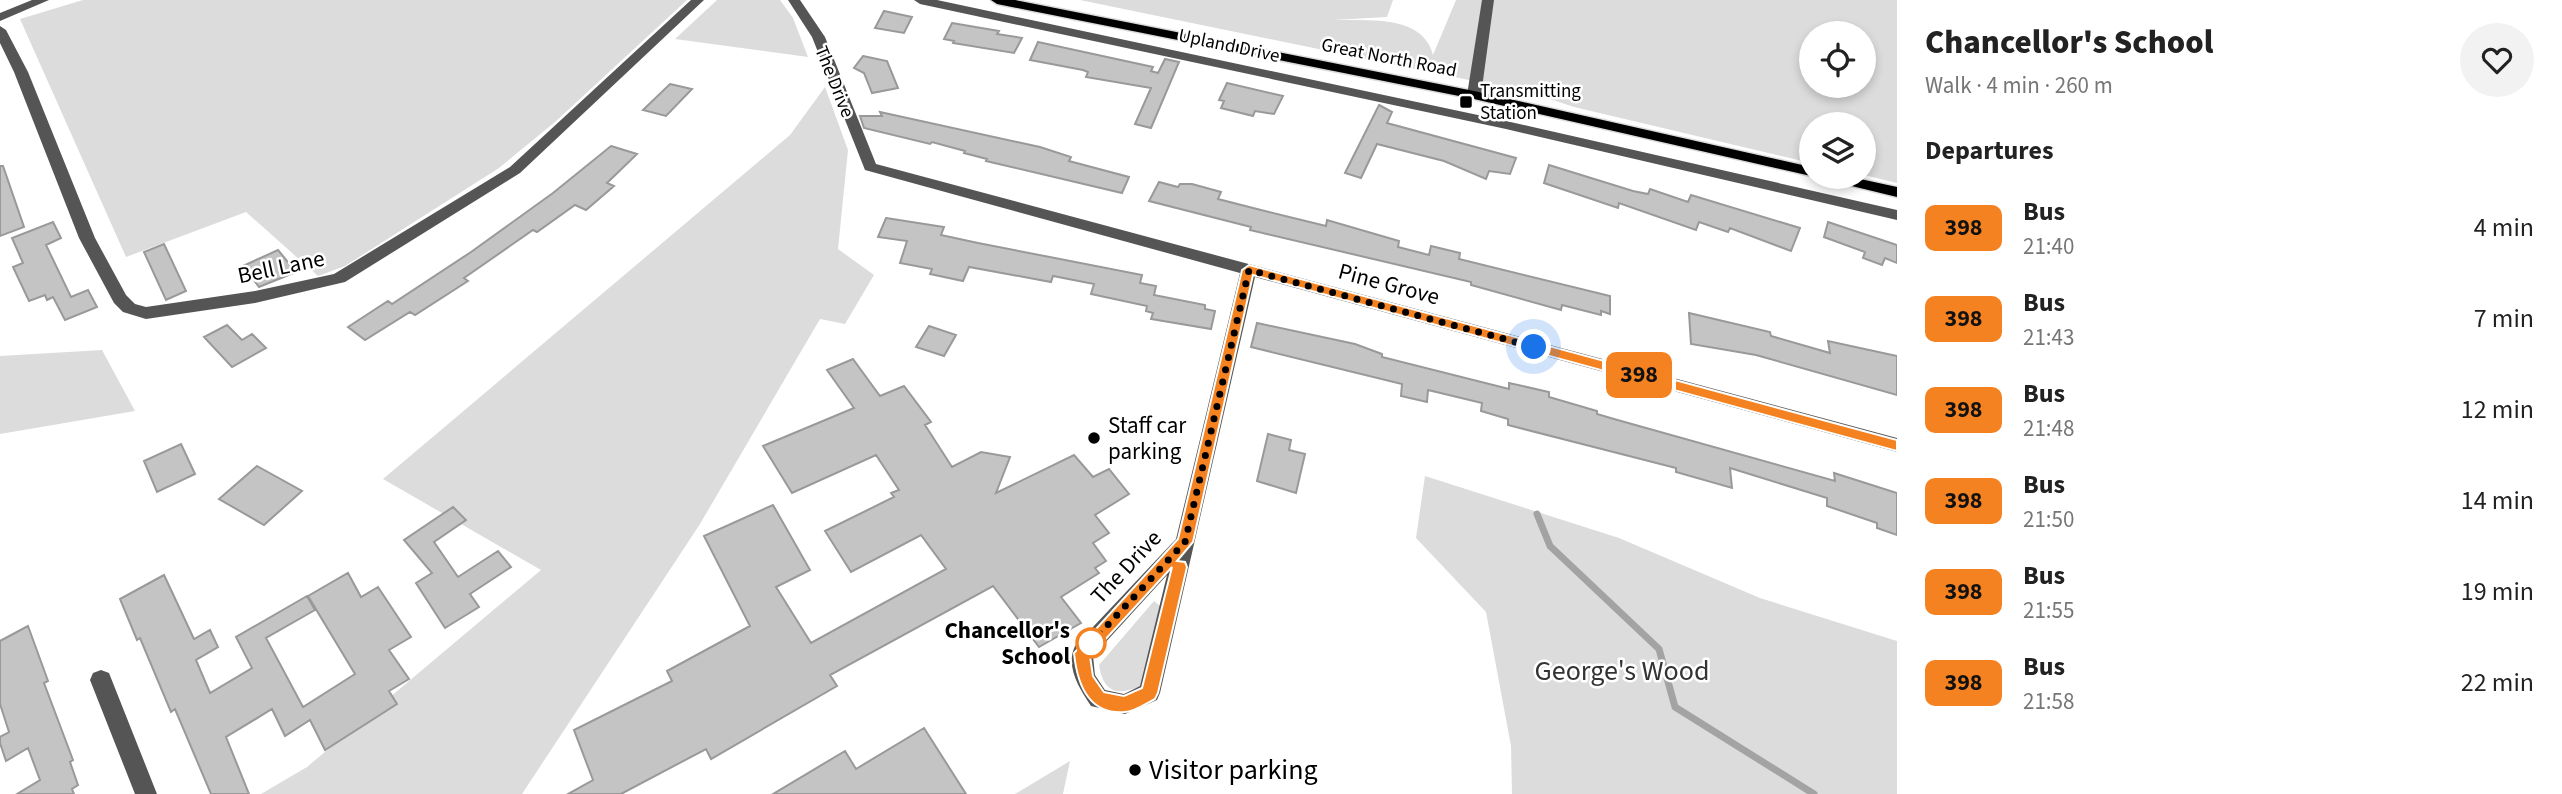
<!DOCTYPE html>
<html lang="en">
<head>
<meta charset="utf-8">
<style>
  :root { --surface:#fff; --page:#f2f2f2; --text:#222; --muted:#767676 }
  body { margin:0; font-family:"Source Sans 3",sans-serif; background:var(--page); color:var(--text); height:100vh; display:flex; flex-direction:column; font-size:26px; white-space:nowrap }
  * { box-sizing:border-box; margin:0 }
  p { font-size:23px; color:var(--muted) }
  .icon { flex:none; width:38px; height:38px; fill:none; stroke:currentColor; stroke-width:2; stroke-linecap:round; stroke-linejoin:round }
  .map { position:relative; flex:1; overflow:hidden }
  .side { display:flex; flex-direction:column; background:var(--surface); width:665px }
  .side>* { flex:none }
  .badge { padding:0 14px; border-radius:10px; font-size:24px; line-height:46px }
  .fabs { position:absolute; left:1799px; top:21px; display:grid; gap:14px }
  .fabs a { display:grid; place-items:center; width:77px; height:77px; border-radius:50%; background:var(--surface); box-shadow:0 4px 10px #0003; font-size:35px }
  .you { position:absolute; width:35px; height:35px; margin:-18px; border:5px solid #fff; border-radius:50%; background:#1a73e8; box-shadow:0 0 0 10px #1a73e833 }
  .map>.badge { position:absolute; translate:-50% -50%; box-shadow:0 0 0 4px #fff }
  h2 { padding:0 28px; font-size:26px; line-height:63px }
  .round { display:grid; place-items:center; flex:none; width:74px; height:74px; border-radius:37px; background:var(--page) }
  .summary { display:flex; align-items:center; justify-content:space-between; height:119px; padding:0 28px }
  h1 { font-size:33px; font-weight:800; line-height:52px }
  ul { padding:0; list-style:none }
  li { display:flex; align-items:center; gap:21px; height:91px; padding:0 28px }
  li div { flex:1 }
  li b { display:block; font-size:26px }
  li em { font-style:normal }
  li .badge { min-width:77px; font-weight:700; text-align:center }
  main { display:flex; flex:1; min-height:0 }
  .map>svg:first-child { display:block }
  .green { fill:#dcdcdc; fill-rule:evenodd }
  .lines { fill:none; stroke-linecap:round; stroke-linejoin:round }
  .stream { stroke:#a3a3a3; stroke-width:7 }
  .building { fill:#c4c4c4; stroke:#999; stroke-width:2 }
  .major-casing { stroke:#dbdbdb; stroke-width:3 }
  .minor { fill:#555; fill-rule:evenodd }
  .major { fill:#000; fill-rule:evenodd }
  .line { fill:#f58220; stroke:#fff; stroke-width:2; fill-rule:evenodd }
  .walk { stroke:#000; stroke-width:7; stroke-dasharray:0 12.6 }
  .poi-dot { fill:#000; stroke:#fff; stroke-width:2.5 }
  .stop-dot { fill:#fff; stroke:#f58220; stroke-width:3.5 }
  .labels { text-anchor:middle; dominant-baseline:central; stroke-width:5; stroke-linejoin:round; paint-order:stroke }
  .far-street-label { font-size:19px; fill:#000; stroke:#fff }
  .far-poi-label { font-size:19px; fill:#000; stroke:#fff; text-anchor:start }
  .street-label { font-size:23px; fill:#000; stroke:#fff }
  .poi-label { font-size:23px; fill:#000; stroke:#fff; text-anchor:start }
  .stop-label { font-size:23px; font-weight:bold; fill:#000; stroke:#fff; text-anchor:end }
  .near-park-label { font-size:28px; fill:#333; stroke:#fff }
  .near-poi-label { font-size:28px; fill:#000; stroke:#fff; text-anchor:start }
</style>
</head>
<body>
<main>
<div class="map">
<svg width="1897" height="794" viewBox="0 0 1897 794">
  <rect width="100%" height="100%" fill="#fff"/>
  <path class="green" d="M83,0H687L555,122L499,168L345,266L318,276L246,212L126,257L20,19Z
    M717,0H780L793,18L808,57L675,39Z
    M1080,0H1393L1387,17L1334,20C1367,21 1423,14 1433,55L1456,0H1897V183L1864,175V124H1811V163L1574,107L1532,93ZM1811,33H1864V86H1811Z
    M825,87L848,150L838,249L874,275L845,324L820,319L700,524L522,794H261L307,767L541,570L383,479L790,135Z
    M102,350L135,411L0,434V356Z
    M1425,476L1619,538L1760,598L1897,641V794H1512L1511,746L1486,612L1416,538Z
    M1154,601L1163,608L1145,684C1122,695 1104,697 1099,665Z
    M1070,761L1063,794H1015Z"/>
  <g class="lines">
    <path class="stream" d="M1537,514L1550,546L1659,649L1675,707L1814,794"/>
  </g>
  <path class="building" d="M884,11L912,17L904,33L875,28Z
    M952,23L999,31L997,34L1022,38L1014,53L953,43L954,41L944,39Z
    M1038,42L1153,67L1151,71L1158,73L1165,59L1179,62L1151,128L1135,124L1151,88L1086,77L1088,72L1083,70L1030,60Z
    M863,56L887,61L898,88L872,93L864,73L854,68Z
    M1227,83L1283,96L1274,114L1255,111L1253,116L1221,108L1224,101L1219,100Z
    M670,84L692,89L666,116L643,110Z
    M1379,105L1392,112L1387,123L1516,158L1510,174L1489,171L1486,179L1444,161L1377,144L1361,178L1345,173Z
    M880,112L1040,147L1071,157L1069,161L1129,177L1122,193L986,161L987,159L964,153L965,151L932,142L930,144L864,128L860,116H882Z
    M611,146L637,154L607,183L614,186L586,210L575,205L537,232L533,230L464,278L468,281L415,315L410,312L365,340L348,327L388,301L392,304L471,252L553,193Z
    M1549,165L1633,191L1648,194L1650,189L1688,202L1691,195L1800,228L1791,251L1730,228L1728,232L1699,222L1696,230L1619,203L1618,208L1544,183Z
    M0,166H3L24,227L0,236Z
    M1159,182L1178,187L1180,184H1192L1221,192L1218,199L1257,209L1326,226L1327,220L1399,241L1398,247L1429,255L1431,246L1460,253L1459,259L1610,296V314L1601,311V315L1562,305L1561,310L1471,285V282L1250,230L1251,227L1149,201Z
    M886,218L944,227L941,235L978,243L1142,275L1140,283L1156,286L1154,295L1205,305V309L1215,311L1211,329L1151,319L1153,313L1146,311L1147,306L1091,294L1094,284L1053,276L1051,282L969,267L963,281L930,274L932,269L900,263L907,241L878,237Z
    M53,222L61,238L46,245L71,297L88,290L97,307L65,320L53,297L47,300L45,295L29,301L13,267L23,263L12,238Z
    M1828,222L1897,245V263L1885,258L1882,265L1863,258L1865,252L1824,237Z
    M164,244L186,291L166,300L144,252Z
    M278,250L296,272L259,287L243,266Z
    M1689,313L1770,332L1771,336L1830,353L1828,341L1897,356V395L1756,355L1691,344Z
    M1257,323L1355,344L1382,354V357L1509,389V383L1549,392V397L1597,411V414L1614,419L1835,481L1834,473L1897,493V535L1877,528V523L1827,506V498L1730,468L1732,488L1676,472V468L1508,425V419L1481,411L1482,403L1428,390L1427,402L1401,396L1402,384L1251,347Z
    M227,325L242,340L252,334L266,348L232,367L204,337Z
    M929,326L956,335L944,356L916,347Z
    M853,359L880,396L904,386L931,422L925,425L952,467L981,452L1010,457L996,493L1074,455L1093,477L1109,469L1129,494L1095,515L1109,533L1093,543L1106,561L1095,568L1099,573L1061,597L1081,623L1039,647L993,586L830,675L837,686L711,759L706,749L621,794H568L593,780L574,730L672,681L667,671L750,626L704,536L773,505L810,570L776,587L811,643L946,569L921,535L851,572L825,531L894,497L891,493L899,490L876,455L792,493L763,446L854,408L827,370Z
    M1268,434L1291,440L1289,450L1305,454L1296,493L1257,481Z
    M181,444L195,474L157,492L144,461Z
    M257,466L302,491L264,525L219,499Z
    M453,507L466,520L434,542L458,577L498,551L511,567L470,594L479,607L445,628L416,583L432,573L404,540Z
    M348,573L361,597L378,587L411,637L389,650L409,679L389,691L397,704L325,750L310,720L285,736L272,709L226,737L249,794H211L175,709L171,712L140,638L137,640L120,599L164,575L194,639L210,630L218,647L196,660L210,693L252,668L236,637L307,596L315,610L266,638L303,707L355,674L308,596Z
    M28,626L48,681L44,683L73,760L70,762L78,785L72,789L74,794H17L40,780L28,748L6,761L0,743V737L9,732L0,704V641Z
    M924,728L966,794H773L845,751L856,769Z"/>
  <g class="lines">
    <defs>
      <path id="major" d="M991,0H1015L1474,91L1811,167V176L1474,99L997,4Z
        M1825,177H1851L1897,187V197L1827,180Z"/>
    </defs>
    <use href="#major" class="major-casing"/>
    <path class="minor" d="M32,0H49L0,21V13Z
      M691,0H704L520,173L345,282L255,303L146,319L123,312L114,303L79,238L14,72L0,43V26L6,30L28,72L95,238L126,295L135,304L146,307L255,291L334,274L510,167Z
      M788,0H800L825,37L876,164L1897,438V452L1255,277L1160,693L1157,700L1125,714L1091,706C1080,689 1065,667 1075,646L1176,539L1240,273L865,170L812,37ZM1167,575L1140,686L1124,694L1105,690L1095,675L1093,656Z
      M914,0H937L1506,121L1897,210V220L1506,129L920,4Z
      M1482,0H1494L1481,95L1474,99L1467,95Z
      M101,670L109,673L157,794H135L90,680L93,673Z"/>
    <use href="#major" class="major"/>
  </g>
  <path class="line" d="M1249,265L1897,440V451L1253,275L1193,542L1177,561L1185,562L1187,567L1158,693L1155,699C1147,703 1134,712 1125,712C1088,715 1077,683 1074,653L1178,539L1242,270ZM1172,567L1142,688L1124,696L1104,692L1093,676L1090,656Z"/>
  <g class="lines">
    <path class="walk" d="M1091,643L1185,542L1249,270L1534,347"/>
  </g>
  <g class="poi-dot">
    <rect x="1459" y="95" width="14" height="14" rx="3.5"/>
    <circle cx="1094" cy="438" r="7"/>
    <circle cx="1135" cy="770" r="7"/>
  </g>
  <circle class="stop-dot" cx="1091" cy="643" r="14"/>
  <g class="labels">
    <g class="far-street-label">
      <text transform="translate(1229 46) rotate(12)">Upland Drive</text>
      <text transform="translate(1389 58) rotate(11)">Great North Road</text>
      <text transform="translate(834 82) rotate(68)">The Drive</text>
    </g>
    <g class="far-poi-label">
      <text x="1480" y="91">Transmitting<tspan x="1480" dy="22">Station</tspan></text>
    </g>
    <g class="street-label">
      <text transform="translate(281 267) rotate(-12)">Bell Lane</text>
      <text transform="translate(1389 284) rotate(15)">Pine Grove</text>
      <text transform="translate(1126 567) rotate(-47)">The Drive</text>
    </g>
    <g class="poi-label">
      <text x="1108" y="425">Staff car<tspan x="1108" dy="26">parking</tspan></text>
    </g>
    <g class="stop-label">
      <text x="1070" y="630">Chancellor's<tspan x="1070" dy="26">School</tspan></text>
    </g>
    <g class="near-park-label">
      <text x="1622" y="671">George's Wood</text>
    </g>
    <g class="near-poi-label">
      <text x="1149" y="770">Visitor parking</text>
    </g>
  </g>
</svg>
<div class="fabs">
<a><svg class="icon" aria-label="locate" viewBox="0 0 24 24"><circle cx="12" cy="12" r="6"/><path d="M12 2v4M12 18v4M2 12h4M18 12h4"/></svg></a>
<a><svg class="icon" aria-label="layers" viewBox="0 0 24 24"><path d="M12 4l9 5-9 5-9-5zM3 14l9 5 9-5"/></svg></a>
</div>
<div class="you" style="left:1534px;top:347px"></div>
<b class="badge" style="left:1639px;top:375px;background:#f58220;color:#111">398</b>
</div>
<section class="side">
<div class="summary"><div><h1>Chancellor's School</h1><p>Walk · 4 min · 260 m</p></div><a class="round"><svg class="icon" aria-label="heart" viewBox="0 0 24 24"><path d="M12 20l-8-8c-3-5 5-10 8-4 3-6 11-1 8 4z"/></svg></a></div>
<h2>Departures</h2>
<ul>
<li><span class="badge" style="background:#f58220;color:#111">398</span><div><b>Bus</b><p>21:40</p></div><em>4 min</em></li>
<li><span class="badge" style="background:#f58220;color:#111">398</span><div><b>Bus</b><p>21:43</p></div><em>7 min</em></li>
<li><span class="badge" style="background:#f58220;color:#111">398</span><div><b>Bus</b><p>21:48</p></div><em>12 min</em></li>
<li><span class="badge" style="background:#f58220;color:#111">398</span><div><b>Bus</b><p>21:50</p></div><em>14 min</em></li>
<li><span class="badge" style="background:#f58220;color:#111">398</span><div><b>Bus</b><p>21:55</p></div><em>19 min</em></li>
<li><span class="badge" style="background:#f58220;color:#111">398</span><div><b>Bus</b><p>21:58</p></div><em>22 min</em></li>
</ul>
</section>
</main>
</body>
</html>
